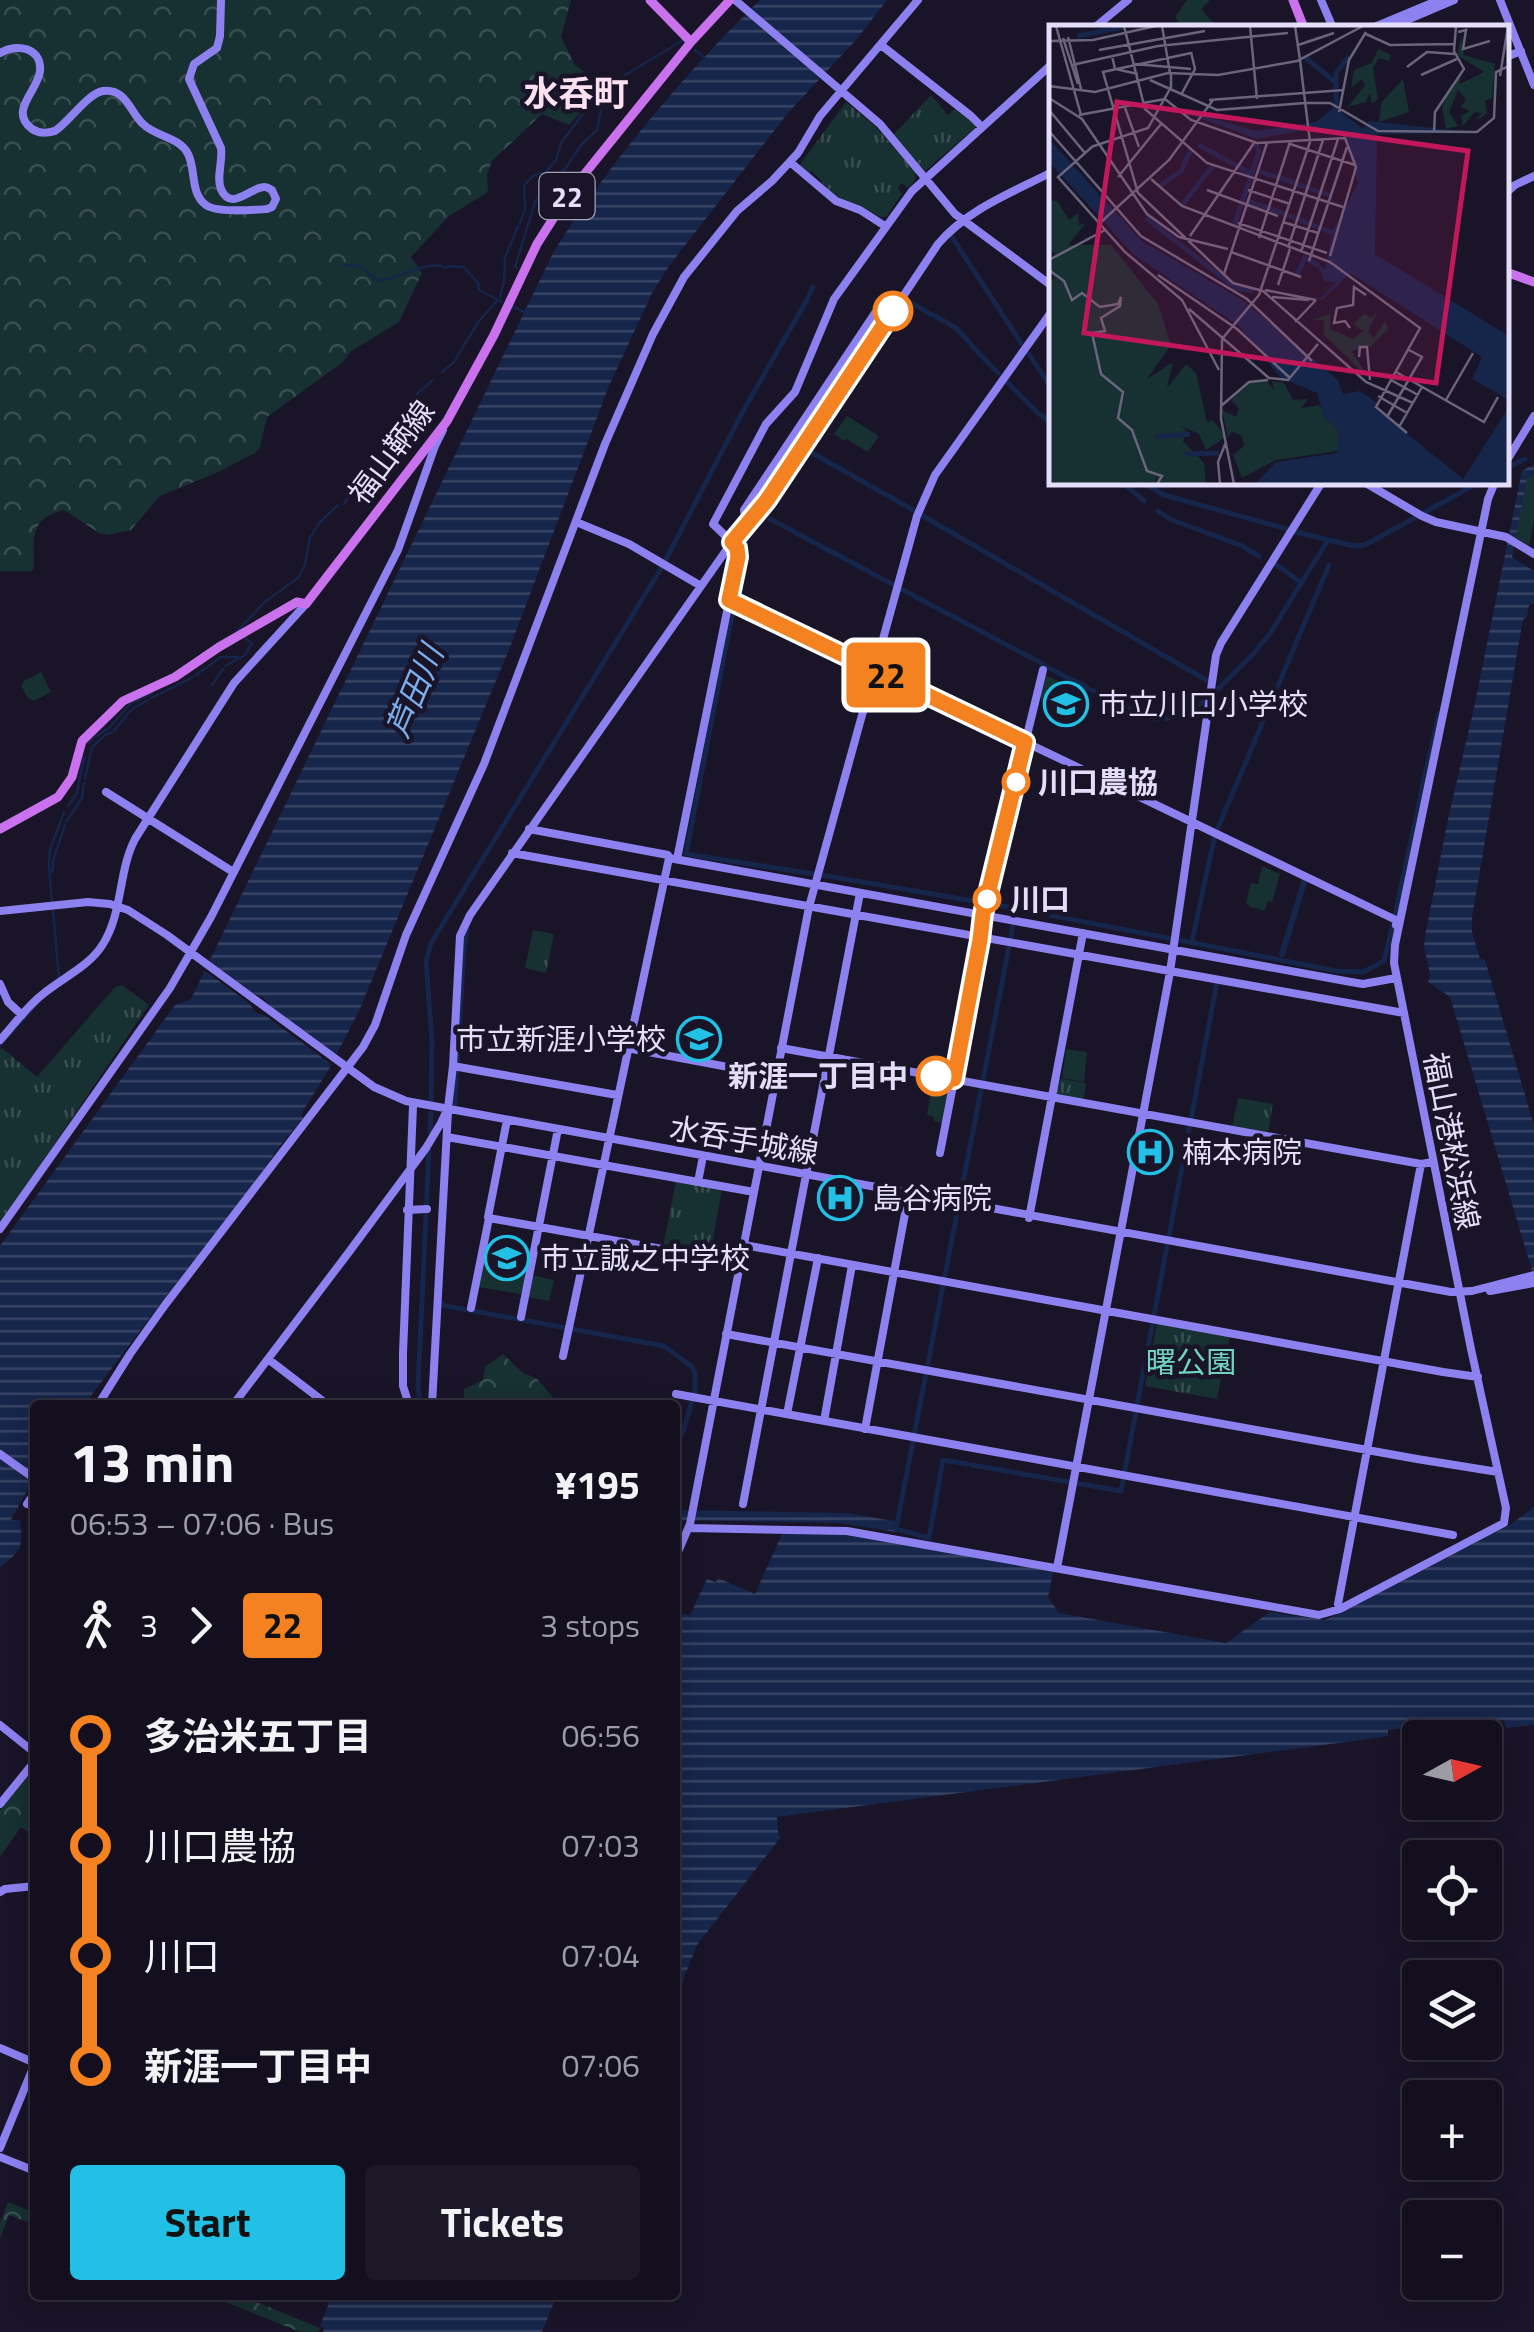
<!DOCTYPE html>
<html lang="en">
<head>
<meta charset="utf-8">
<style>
  :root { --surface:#130f1e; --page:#1c1827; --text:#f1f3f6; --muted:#9d9ca4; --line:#322f3c; --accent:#21c0e4 }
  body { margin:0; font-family:"Titillium Web","Noto Sans JP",sans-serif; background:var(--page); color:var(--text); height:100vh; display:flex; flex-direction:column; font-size:38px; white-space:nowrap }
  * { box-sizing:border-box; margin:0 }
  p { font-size:32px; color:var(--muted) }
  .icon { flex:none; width:55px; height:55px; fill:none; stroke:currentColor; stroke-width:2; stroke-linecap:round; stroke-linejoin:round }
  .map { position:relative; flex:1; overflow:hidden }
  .sheet { position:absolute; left:30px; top:1400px; width:650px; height:900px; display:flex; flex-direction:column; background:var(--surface); border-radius:10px; box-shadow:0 5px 25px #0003,0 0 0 2px var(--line) }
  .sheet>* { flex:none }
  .badge { padding:0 20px; border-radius:8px; font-size:35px; line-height:65px }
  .needle { width:65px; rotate:82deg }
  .buttons { position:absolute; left:1402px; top:1720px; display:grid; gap:20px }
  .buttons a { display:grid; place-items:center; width:100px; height:100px; border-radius:10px; background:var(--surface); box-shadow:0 5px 25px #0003,0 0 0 2px var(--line); font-size:50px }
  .map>.badge { position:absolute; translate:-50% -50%; box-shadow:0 0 0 5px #fff }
  .legs { display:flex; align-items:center; gap:15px; height:110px; padding:0 40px; font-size:32px }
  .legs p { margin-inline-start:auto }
  .head { display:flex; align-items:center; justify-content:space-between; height:170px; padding:0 40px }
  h1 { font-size:55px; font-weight:700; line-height:75px }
  .button { display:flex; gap:20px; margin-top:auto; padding:20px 40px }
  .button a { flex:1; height:115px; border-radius:10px; background:var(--accent); color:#111; font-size:40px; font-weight:700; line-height:115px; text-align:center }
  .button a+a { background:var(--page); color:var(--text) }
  ul { padding:0 40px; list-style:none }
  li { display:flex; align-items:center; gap:35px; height:110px; font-size:38px }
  li i { display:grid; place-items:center; width:15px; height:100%; margin:0 12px; background:currentColor }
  li i::after { content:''; width:25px; height:25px; margin:-12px; border:8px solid; border-radius:50%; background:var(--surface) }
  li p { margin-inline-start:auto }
  li:first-child i { background:linear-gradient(#0000 50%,currentColor 0) }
  li:last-child i { background:linear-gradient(currentColor 50%,#0000 0) }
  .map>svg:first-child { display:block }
  .green { fill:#173031 }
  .forest { fill:url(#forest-crowns) }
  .park { fill:url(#park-tufts) }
  .water { fill:url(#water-rules) }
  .pier { fill:#191428 }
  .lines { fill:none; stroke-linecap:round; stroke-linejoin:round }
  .stream { stroke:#16254a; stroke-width:2.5 }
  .canal { stroke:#16254a; stroke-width:5 }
  .river { stroke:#16254a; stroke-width:6 }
  .secondary { stroke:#8d81f0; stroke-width:8 }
  .primary { stroke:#ca72ee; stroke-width:9 }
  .line-1-casing { stroke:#fff; stroke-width:22 }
  .line-1 { stroke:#f58220; stroke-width:15 }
  .stop-1-dot { fill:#fff; stroke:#f58220; stroke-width:5 }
  .labels { text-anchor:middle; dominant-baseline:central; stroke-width:9; stroke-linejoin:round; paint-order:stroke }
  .shield { fill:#191428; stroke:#a7a1bc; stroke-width:2.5 }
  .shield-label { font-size:28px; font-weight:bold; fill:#e4defb }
  .street-label { font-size:30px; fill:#e4defb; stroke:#191428 }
  .poi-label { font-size:30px; fill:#e4defb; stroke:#191428; text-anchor:start }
  .stop-label { font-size:30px; font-weight:bold; fill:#e4defb; stroke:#191428; text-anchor:start }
  .park-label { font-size:30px; fill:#72d3c3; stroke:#191428 }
  .water-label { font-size:32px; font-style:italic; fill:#79aeef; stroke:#191428 }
  .quarter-label { font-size:35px; font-weight:bold; fill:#fbe0ef; stroke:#191428 }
  .inset-river { fill:none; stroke:#16254a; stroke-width:5 }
  .inset-road { fill:none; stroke:#6a657c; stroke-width:2.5 }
  .view { fill:#c2185b; fill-opacity:0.15; stroke:#c2185b; stroke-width:5 }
  .inset-edge { fill:none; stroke:#e4defb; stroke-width:5 }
</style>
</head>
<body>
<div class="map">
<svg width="1534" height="2332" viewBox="0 0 1534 2332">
  <defs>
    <pattern id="forest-crowns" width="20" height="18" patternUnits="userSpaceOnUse" patternTransform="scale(2.5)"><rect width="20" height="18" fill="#173031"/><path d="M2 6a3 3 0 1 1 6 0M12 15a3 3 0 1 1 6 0" fill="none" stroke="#394e50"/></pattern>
    <pattern id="park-tufts" width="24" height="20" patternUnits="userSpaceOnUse" patternTransform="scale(2.5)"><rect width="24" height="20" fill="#173031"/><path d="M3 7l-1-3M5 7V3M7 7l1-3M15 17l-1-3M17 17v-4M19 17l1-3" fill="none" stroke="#394e50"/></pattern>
    <pattern id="water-rules" width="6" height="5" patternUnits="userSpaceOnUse" patternTransform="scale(2.5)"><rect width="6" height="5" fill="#16254a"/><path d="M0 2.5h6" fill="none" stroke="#384465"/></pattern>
  </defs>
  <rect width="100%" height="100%" fill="#191428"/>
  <path class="green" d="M1187,0H1210L1201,9L1217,27H1182L1175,17Z
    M847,416L879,436L868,452L846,439L844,441L834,434Z
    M41,672L51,692L34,701L28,698L21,686L24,681Z
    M1045,675L1067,685L1061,709L1042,702L1040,695Z
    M1262,866L1280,874L1272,902L1268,901L1265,911L1251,907L1246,903L1251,883L1258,884Z
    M680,1028L718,1034L713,1061L675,1053Z
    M1066,1049L1087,1052L1084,1082L1062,1078Z
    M486,1252L527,1260L523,1291L520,1294L477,1287Z"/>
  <path class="forest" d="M0,0H571L561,37L575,65L590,76L597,95L569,125L542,114L492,161L487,175L488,192L449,216L411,257L422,273L399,322L350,352L343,362L267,417L260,447L255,453L216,473L160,496L131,530L108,535L99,533L64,510C28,519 34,539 34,569L31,571H0Z
    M503,1354L523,1373L536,1378L558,1403L578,1405H464V1389L483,1380L485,1367Z
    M29,1776L35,1778V1830L31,1834L21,1827L0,1857V1810Z
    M8,2202L35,2213V2225L9,2215L0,2238V2223Z
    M208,2295H239L320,2328L318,2332H300Z"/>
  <path class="park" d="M931,95L948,115L956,108L976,124L975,128L925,171L893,135Z
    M846,102L876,127L916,173L915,180L908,188L902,183L898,188L902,194L886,217H880L860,205L837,199L812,171L809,175L799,166Z
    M1534,474V520L1529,546L1515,537L1527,478Z
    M533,930L554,934L546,973L525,968Z
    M122,985L149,1005L0,1224V1050L2,1048L37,1077L115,987Z
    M1057,1078L1086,1083L1083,1102L1054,1095Z
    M936,1079L949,1081L951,1084L944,1123L934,1121V1117L927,1115L933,1081Z
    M1238,1098L1273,1104L1268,1133L1232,1127Z
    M676,1181L722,1189L710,1255L663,1247Z
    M531,1275L554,1280L549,1301L527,1297Z
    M1157,1323L1230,1336L1217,1399L1145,1386Z"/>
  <path class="water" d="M760,0H887L856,40L787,114L669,266L652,293L609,386L510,647L359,1011L328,1071L301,1114L303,1118L279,1147L244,1199L173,1287L84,1405H35V1476L11,1520H20C23,1547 22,1550 0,1567V1246L175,1005L191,999L553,253C610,162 683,75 760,0Z
    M1534,464V474L1527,478L1512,557L1534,571V603L1529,605L1527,617L1523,619L1472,917V932L1480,959L1485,960L1534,1125V1277L1450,997L1428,982L1430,975L1424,946L1426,931L1448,819L1474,708L1522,471Z
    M1534,1507V1725L1506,1728L1504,1720L1423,1732L1421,1726L1388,1730V1736L1361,1740L777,1817L778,1834L781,1837L697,1945L675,2000V1613L690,1615L707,1579L716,1582L718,1578L755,1594L782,1534L854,1533L1053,1572L1048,1597L1059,1613L1226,1643L1270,1612L1324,1620L1330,1618L1510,1525Z
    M675,1510L846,1513L899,1522L897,1532L837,1523L675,1520Z
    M332,2295H557L542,2332H323L324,2328L320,2326Z"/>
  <path class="pier" d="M205,959L252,993L263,997L271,1007L340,1057L335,1067L266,1016L255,1012L249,1003L201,968Z"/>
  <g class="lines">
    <path class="stream" d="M695,50L705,58
      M520,223L525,209L524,186C530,178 536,172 545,173L556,160L561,143L591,103L597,98L606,82H614L683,40
      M343,265L360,266L379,281C402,278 420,263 442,266
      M444,268L449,266L464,267L478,283L479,290L502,302
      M517,268L515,267L535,202L547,185L565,169L581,145L597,130L606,87
      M500,297L504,281L505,258L518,226
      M511,306L527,313
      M442,372L453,363L479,321L496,302
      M364,472L391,438L418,393L433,380
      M344,504L362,476
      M237,631L265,602L299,577L305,564L310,537L321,521L338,505
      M225,666L245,655L252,643L243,637
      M196,675L221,657H238
      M212,685L223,669
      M151,698L193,677
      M105,735L113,732L132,709L148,700
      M95,737L110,727L131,703L152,693
      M89,743L92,739
      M85,779L92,747L103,737
      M68,806L77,793L84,757
      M66,822L82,798L84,783
      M52,872L54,857L65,825
      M59,978L49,867L50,850L64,812
      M0,1046L40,1001"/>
    <path class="canal" d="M952,237L1021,343
      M809,294L813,287
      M906,300L932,315
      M935,316L956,328L970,343
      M972,346L998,373
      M1029,354L1052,389
      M1006,381L1036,411
      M1038,413L1052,424
      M814,454L913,510
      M1506,468L1525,459
      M1122,482L1144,501
      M1142,482L1164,495L1287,529
      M1158,511L1172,520L1237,544
      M923,516L1208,681
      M770,519L894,585
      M748,531L686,854L814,874
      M1296,532L1354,546L1365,545L1480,482
      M1240,545L1259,556
      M1275,564L1302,583
      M901,589L1043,664
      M1047,667L1088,688
      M1091,690L1136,713
      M1215,692L1254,653L1271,632L1328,540
      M1138,714C1162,726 1185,714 1206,700
      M1425,775L1439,714
      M1415,824L1424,778
      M1404,873L1414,826
      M821,875L1003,906L1337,971L1363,972L1384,961L1393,924
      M1395,917L1403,876
      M1192,941L1215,835L1329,565
      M431,1102L432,1042L426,961L431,943L662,567L743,411L808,298
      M455,1104L464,947L467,929
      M430,1133L431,1113
      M960,1198L1013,926
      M1169,1236L1217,982
      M441,1302V1305L566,1328
      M572,1329L664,1346L691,1366L695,1373V1391L683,1432L675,1442
      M420,1405L418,1386L429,1150
      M972,1465L1121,1491L1167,1246
      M897,1524L958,1208
      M896,1529L929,1538L943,1460L967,1464"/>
    <path class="river" d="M1282,954L1305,879"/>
    <path class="secondary" d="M735,0L880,124L955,214L1052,286
      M1321,0L1333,28
      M1500,0L1534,85
      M1094,28L1128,0
      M1372,28L1439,0
      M1388,28L1454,0
      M881,45L971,116L982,127
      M0,53C16,43 42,47 40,71C38,91 8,111 32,129C40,134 47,133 55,131C70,121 87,94 103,91C126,88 130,112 143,124C156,137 180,137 188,154C196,169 190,194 206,205C216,213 253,210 267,209L272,207L276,199L272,190C270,189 267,187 265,187C251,186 231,213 221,189C216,178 223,161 221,148L189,79L194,64L217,48L220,36L221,0
      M1506,57L1521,51
      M790,162L836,201L860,210L885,226
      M1506,193L1515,185L1534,176
      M1506,462L1534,416
      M1364,482L1422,516L1436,522L1506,537L1534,554
      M751,521L745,517L744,510L875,313
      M581,524L629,544L701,586
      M729,600L1396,920V925
      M106,792L230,870
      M529,829L668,855L669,858L1351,982L1363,984L1396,978
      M512,853L1404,1013
      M677,859L738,557L736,546L713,524L766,424L795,392L834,299L912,191L1052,64
      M0,911L88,902L110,904L128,910L167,935L374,1087L406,1101L1451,1292L1472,1291L1534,1275
      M0,984L8,1002L22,1015
      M0,1040C14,1025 27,1006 43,994C62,978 90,966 103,944C123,912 118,872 135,839L234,683L306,604
      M627,1048L776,1076
      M781,1048L1421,1164L1433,1162
      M453,1066L617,1095
      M447,1137L754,1192
      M940,1153L981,940L983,915L1043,670
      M698,1182L703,1156
      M407,1210L427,1209
      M488,1217L507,1120
      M1029,1218L1083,933
      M0,1229L170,988L211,917L398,550L435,446L443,430
      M744,1245L1443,1372L1478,1377
      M1490,1291L1534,1283
      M471,1308L489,1218L740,1263
      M521,1317L558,1129
      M726,1334L1417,1459L1498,1472
      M563,1356L669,858
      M268,1359L328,1405
      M676,1394L1453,1535
      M98,1405L130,1354L165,1305L363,1047L375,1025L406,935L484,764L605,444L653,334L684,277L737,211L772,181L798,153L820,116L918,0
      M233,1405L349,1252L426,1148L441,1123L448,1108L453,1066L460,936L470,915L732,542L767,500L938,244C968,209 1011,193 1052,172
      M409,1405L403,1386V1353L413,1106
      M432,1405L448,1111
      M787,1414L818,1258
      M824,1421L852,1265
      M865,1429L909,1192
      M0,1454L35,1479
      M27,1504L35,1492
      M743,1504L860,893
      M689,1528L847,1531L1319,1615L1340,1609L1504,1523L1506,1508L1471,1349L1394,963L1395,945L1488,499L1495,482
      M675,1559L690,1524L809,907L917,516L935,475L1052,311
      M1057,1568L1170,972L1216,655L1221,643L1322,482
      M1340,1609L1338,1604L1421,1164
      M0,1725L35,1753
      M0,1804L35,1761
      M0,1892L5,1889L35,1886
      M0,2048L35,2063
      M0,2148L35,2063
      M0,2157L35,2171"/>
    <path class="primary" d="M650,0L691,42
      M1293,0L1304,28
      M1506,272L1534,282
      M0,829L58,797L72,777L82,741L123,701L175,677L219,647L297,602L306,604L447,421L494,335L537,244L570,192L691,42L730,0"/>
  </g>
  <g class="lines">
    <defs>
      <path id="line-1" d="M893,311L767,500L732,542L737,548L738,557L729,600L1025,742L983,914L980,940L954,1079L936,1076"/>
    </defs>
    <use href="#line-1" class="line-1-casing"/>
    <use href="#line-1" class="line-1"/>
  </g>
  <defs>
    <symbol id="school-ring" viewBox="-11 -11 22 22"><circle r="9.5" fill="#191428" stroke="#21c0e4" stroke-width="1.5"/><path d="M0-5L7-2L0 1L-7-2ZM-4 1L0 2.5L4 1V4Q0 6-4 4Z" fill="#21c0e4"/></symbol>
    <symbol id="hospital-ring" viewBox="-11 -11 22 22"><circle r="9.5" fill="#191428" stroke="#21c0e4" stroke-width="1.5"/><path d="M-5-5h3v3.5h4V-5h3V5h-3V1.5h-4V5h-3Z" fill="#21c0e4"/></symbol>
  </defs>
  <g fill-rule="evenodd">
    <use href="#school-ring" x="1041" y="679" width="50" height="50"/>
    <use href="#school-ring" x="674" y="1014" width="50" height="50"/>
    <use href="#hospital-ring" x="1125" y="1127" width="50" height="50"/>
    <use href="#hospital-ring" x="815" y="1173" width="50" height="50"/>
    <use href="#school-ring" x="482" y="1233" width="50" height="50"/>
  </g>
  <g class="stop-1-dot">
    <circle cx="893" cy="311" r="18"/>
    <circle cx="1016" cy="782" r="12"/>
    <circle cx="987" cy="899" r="12"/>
    <circle cx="936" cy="1076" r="18"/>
  </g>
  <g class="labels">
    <rect class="shield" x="539.5" y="173" width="55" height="46" rx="8"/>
    <g class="shield-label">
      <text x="567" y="196">22</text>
    </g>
    <g class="street-label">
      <text transform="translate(391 452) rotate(-53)">福山鞆線</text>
      <text transform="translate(744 1140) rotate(10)">水呑手城線</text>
      <text transform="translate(1452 1141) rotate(79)">福山港松浜線</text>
    </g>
    <g class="poi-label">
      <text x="1098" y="704">市立川口小学校</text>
      <text x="666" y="1039" text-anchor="end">市立新涯小学校</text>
      <text x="1182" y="1152">楠本病院</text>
      <text x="872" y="1198">島谷病院</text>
      <text x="540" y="1258">市立誠之中学校</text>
    </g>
    <g class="stop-label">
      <text x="1038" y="782">川口農協</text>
      <text x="1010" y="899">川口</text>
      <text x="908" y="1076" text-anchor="end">新涯一丁目中</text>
    </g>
    <g class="park-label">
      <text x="1191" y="1362">曙公園</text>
    </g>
    <g class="water-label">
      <text transform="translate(414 691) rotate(-67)">芦田川</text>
    </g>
    <g class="quarter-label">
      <text x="576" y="93">水呑町</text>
    </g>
  </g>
  <g transform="translate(1049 25)">
    <rect width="460" height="460" fill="#191428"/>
    <path d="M412,12L415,30L446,39L443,73L436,76L438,88L432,93L426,94L434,88L426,87L414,101L412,91L421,86L412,82L417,74L409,65L400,87L409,101L397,104L393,81L403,60L411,51V59L435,47L408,30ZM329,24L342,30L340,36L330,33L324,43L329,74L323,79L321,67L317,77L299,82L316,60L313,54L302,63L305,45L323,38ZM354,54L360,87L330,97L332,78ZM0,175L8,176L20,195L29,188L30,200L37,198L19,220H62L109,279L122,320L98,354L124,337L118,363L137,339L147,348L158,397L164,395L177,412L157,425L150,409L130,400L138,405L134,416L155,438L157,458L109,459L108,450L106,459H0V254H6L0,246L6,227L0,228ZM330,283L319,306L325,313L336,296L339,304L321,322L302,326L322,355L275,310V295H265L281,289V304L304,314L314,306L304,299L315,289L323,293ZM217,355L225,365L223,356L235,358L244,375L259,374L252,383L270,380L290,406L289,426L227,435L193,453L184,430L195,421L193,411L183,406L179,413L173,385L187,392L190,383L182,375L201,358Z" fill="#173031"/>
    <path d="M285,82L314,104L320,96L429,108L328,109L326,229L460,311V375L423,354L433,332L301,248L274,274L256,276L273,272L287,257H276L266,236L276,245L284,205L309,158L294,108L267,103L208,114L139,89L137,85L207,106L267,97ZM0,114L93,216L195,276L289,355L294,369L311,366L328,378L325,382L414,454L460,382V459H206L227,437L288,428L290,406L275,392L268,368L232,353L190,301L85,230L0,137Z" fill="#16254a"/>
    <path class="inset-river" d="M28,11L74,2M256,32L287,58M287,83V48L300,31M149,120L203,149M209,146L246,158M248,159L283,171M111,161L132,146L142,125M199,176L236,189M133,180L164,141M238,190L284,208M97,193L187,263L204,266M185,201L210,127L207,119M248,250L256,233L270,241M106,412L141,409M134,429L170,428"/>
    <path class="inset-road" d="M7,1L32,90M75,1L96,84L158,138L294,182M113,1L121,48M201,1L208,74M246,1L251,35M409,7L417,5L414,24L441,16M317,9L341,20L406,19M19,12L32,64M14,13L29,59M0,16L44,15L107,1M249,20L285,8M50,25L156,6M142,28L54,47L89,168L184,258L214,266L317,357L364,378M63,31L66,44L89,49M86,39L142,44M23,40L109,21L239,8M358,42L378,27L406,29M372,50L410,33M451,51L459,1M101,55L168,85L256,78M0,61L46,67L119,48L169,50L248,36L314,1M132,70L146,44L142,27M0,73L33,94L98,189L130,212L179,224M116,74L142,95L208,118L296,113L307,142L303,156M160,75L295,65M257,78H281L329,106L428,107L445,93L447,47L460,41M75,80L90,122M0,85L36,128M290,87L300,35L317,7M30,90L116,74M0,106L92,211L198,274L263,336M385,107L386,87L415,44L405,26L407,1M241,119L306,140M44,121L9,152L76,227L133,275L170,345M42,122L99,103L122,62V48M69,152L112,99M102,154L133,181L281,237L371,303L327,382L358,408M158,165L229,191M199,165L241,179M234,197L269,208M51,198L120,135L164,75M189,198L278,228M141,211L205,118M210,213L241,117M239,223L274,115M182,227L252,252M252,227L289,114M281,231L303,156M0,235L56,205M260,236L298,122M0,245L15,256L23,275L33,268L51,282L69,279L72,272L71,281L52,293L56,306L43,308L52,349L74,367L69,393L83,405L98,446L113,451L108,459M175,249L218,118M109,250L188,304L241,353M229,260L241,224M216,265L267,275M223,272L260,275M140,284L220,353L239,355L269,319M246,297L267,275M301,303L296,296L285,298L288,283L304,280L305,262L317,270M310,332L311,322H318L321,355M347,347L435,397L449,372M342,355L369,370M329,371L358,388M397,375L424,328M172,381L200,357L219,355M338,392L373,332L360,325M350,402L373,362M171,459L169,437L177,417M185,459L172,394L173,314L210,270L261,117L251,35"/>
    <path class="view" d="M68,77L419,126L387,358L35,308Z"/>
    <rect width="460" height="460" class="inset-edge"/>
  </g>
</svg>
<div class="buttons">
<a><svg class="needle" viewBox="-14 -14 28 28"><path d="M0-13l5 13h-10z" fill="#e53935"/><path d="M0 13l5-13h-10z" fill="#9d9ca4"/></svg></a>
<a><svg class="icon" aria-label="locate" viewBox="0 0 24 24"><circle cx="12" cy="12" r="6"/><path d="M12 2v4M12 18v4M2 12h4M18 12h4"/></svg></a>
<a><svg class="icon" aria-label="layers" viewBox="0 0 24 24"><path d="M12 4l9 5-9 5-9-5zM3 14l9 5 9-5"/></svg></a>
<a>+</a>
<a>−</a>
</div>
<b class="badge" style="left:886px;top:675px;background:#f58220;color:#111">22</b>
<section class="sheet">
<div class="head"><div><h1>13 min</h1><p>06:53 – 07:06 · Bus</p></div><b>¥195</b></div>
<div class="legs"><svg class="icon" aria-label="walk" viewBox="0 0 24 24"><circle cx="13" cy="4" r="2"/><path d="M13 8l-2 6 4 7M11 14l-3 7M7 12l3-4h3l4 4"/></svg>3<svg class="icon" aria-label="forward" viewBox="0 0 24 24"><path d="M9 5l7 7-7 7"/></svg><b class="badge" style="background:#f58220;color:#111">22</b><p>3 stops</p></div>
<ul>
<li><i style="color:#f58220"></i><b>多治米五丁目</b><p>06:56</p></li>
<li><i style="color:#f58220"></i><span>川口農協</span><p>07:03</p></li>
<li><i style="color:#f58220"></i><span>川口</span><p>07:04</p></li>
<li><i style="color:#f58220"></i><b>新涯一丁目中</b><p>07:06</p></li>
</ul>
<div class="button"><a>Start</a><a>Tickets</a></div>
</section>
</div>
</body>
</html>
